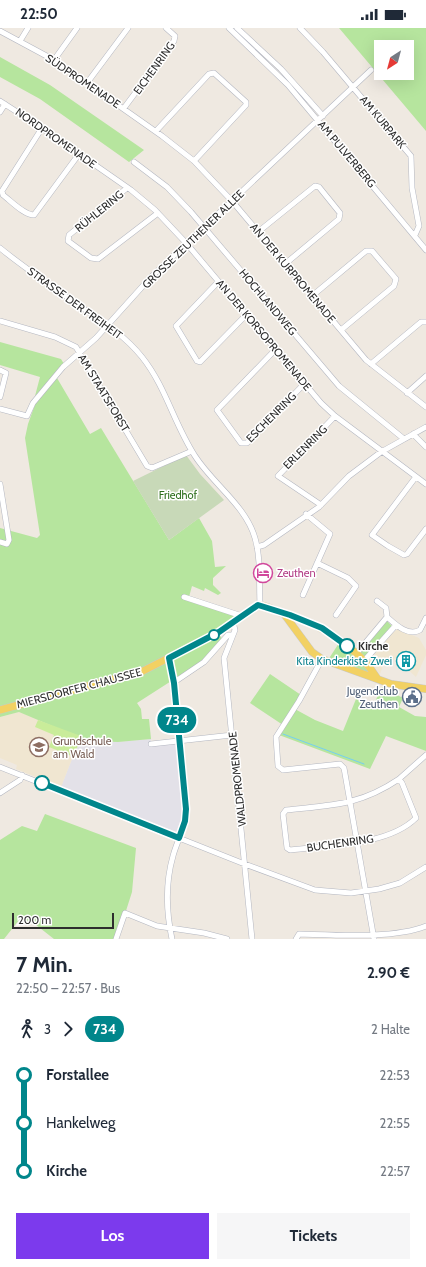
<!DOCTYPE html>
<html lang="de">
<head>
<meta charset="utf-8">
<style>
  :root { --surface:#fff; --page:#f6f6f7; --text:#1f2937; --muted:#747a83; --accent:#7c3aed }
  body { margin:0; font-family:Cabin,sans-serif; background:var(--page); color:var(--text); height:100vh; display:flex; flex-direction:column; font-size:15px; white-space:nowrap }
  * { box-sizing:border-box; margin:0 }
  p { font-size:13px; color:var(--muted) }
  .icon { flex:none; width:22px; height:22px; fill:none; stroke:currentColor; stroke-width:2; stroke-linecap:round; stroke-linejoin:round }
  .map { position:relative; height:911px; overflow:hidden }
  .sheet { display:flex; flex-direction:column; background:var(--surface); flex:1 }
  .sheet>* { flex:none }
  .badge { padding:0 8px; border-radius:13px; font-size:14px; line-height:26px }
  .needle { width:26px; rotate:216deg }
  .buttons { position:absolute; left:374px; top:12px; display:grid; gap:8px }
  .buttons a { display:grid; place-items:center; width:40px; height:40px; border-radius:0px; background:var(--surface); box-shadow:0 4px 16px #0002; font-size:20px }
  .scale { position:absolute; left:12px; bottom:10px; width:102px; box-sizing:border-box; padding-left:4px; border:2px solid #2e2e2e; border-top:0; font-size:11px; line-height:14px; white-space:nowrap; color:#2e2e2e; -webkit-text-stroke:3px #fff; paint-order:stroke }
  .map>.badge { position:absolute; translate:-50% -50%; box-shadow:0 0 0 2px #fff }
  .legs { display:flex; align-items:center; gap:6px; height:44px; padding:0 16px; font-size:13px }
  .legs p { margin-inline-start:auto }
  .headline { display:flex; align-items:center; justify-content:space-between; height:68px; padding:0 16px }
  h1 { font-size:22px; font-weight:700; line-height:30px }
  .cta { display:flex; gap:8px; margin-top:auto; padding:8px 16px }
  .cta a { flex:1; height:46px; border-radius:0px; background:var(--accent); color:#fff; font-size:16px; font-weight:700; line-height:46px; text-align:center }
  .cta a+a { background:var(--page); color:var(--text) }
  ul { padding:0 16px; list-style:none }
  li { display:flex; align-items:center; gap:14px; height:48px; font-size:15px }
  li i { display:grid; place-items:center; width:6px; height:100%; margin:0 5px; background:currentColor }
  li i::after { content:''; width:10px; height:10px; margin:-5px; border:3px solid; border-radius:50%; background:var(--surface) }
  li p { margin-inline-start:auto }
  li:first-child i { background:linear-gradient(#0000 50%,currentColor 0) }
  li:last-child i { background:linear-gradient(currentColor 50%,#0000 0) }
  .status { display:flex; justify-content:space-between; align-items:center; height:28px; padding:0 20px; background:var(--surface); direction:ltr }
  .status svg { height:11px; fill:currentColor }
  .map>svg:first-child { display:block }
  .industrial { fill:#e3e1e8 }
  .education { fill:#f0e6d1 }
  .green { fill:#b6e59e; fill-rule:evenodd }
  .cemetery { fill:#c8d9b8 }
  .pitch { fill:#c9ec9a }
  .lines { fill:none; stroke-linecap:round; stroke-linejoin:round }
  .stream { stroke:#75cff0; stroke-width:1 }
  .minor-casing { stroke:#b4b7c1; stroke-width:6 }
  .major-casing { stroke:#c9c9c9; stroke-width:8 }
  .minor { stroke:#fff; stroke-width:5 }
  .major { stroke:#f2d163; stroke-width:7 }
  .line-1-casing { stroke:#fff; stroke-width:9 }
  .line-1 { stroke:#00868b; stroke-width:6 }
  .stop-1-dot { fill:#fff; stroke:#00868b; stroke-width:2 }
  .labels { text-anchor:middle; dominant-baseline:central; stroke-width:3; stroke-linejoin:round; paint-order:stroke }
  .street-label { font-size:11px; fill:#2e2e2e; stroke:#fff }
  .park-label { font-size:11px; fill:#2c6e1b; stroke:#fff }
  .hotel-label { font-size:11px; fill:#b23c85; stroke:#fff; text-anchor:start }
  .stop-label { font-size:11px; font-weight:bold; fill:#2e2e2e; stroke:#fff; text-anchor:start }
  .culture-label { font-size:11px; fill:#0d838f; stroke:#fff; text-anchor:end }
  .service-label { font-size:11px; fill:#4e5e75; stroke:#fff; text-anchor:end }
  .education-label { font-size:11px; fill:#785e54; stroke:#fff; text-anchor:start }
</style>
</head>
<body>
<div class="status"><b>22:50</b><svg viewBox="0 0 49 12"><path d="M0 12V9h3v3zM5 12V6h3v6zM10 12V3h3v9zM15 12V0h3v12zM26 1h20v11H26zM47 4h2v5h-2z"/></svg></div>
<div class="map">
<svg width="426" height="911" viewBox="0 0 426 911">
  <rect width="100%" height="100%" fill="#efe9e1"/>
  <path class="industrial" d="M81,708L88,713L118,714L151,711V718L177,715L184,785L179,805L61,759Z"/>
  <path class="education" d="M398,601L419,610L426,622V627L416,649L403,637L397,635L399,633L395,630L394,632L390,630L383,638L380,646L368,634L390,607Z
    M19,684L81,708L61,759L16,741L17,737L0,730V689Z"/>
  <path class="green" d="M339,0H426V103ZM381,19H407V45H381Z
    M0,29L50,57L144,122L129,134L40,71L0,49Z
    M0,314L61,331L64,336L35,368L40,349L0,337Z
    M57,350L90,406L101,400L169,512L199,490L212,513L215,539L226,538L213,550V557L221,565L218,567L205,560L204,563L192,558L189,569L236,587L217,601L222,611L204,632L137,675L141,681L142,691H149L151,711L118,714L88,713L19,684L0,689V500L37,510L40,507L25,410L28,396L36,374Z
    M386,592L393,599L366,630L359,624Z
    M339,615L353,625L368,642L367,645L328,632Z
    M270,646L301,667L293,680L315,692L343,703L356,671L373,678L382,659L397,662L395,666L403,670L399,679L415,688L426,689V723L386,708L370,741L279,707L283,697L250,675Z
    M45,786L136,820L132,864L117,911H54L31,893L19,892L4,911H0V812L22,798L37,803Z"/>
  <path class="cemetery" d="M186,427L200,446L224,472L169,512L133,453Z"/>
  <path class="pitch" d="M38,692L81,708L74,729L49,719L54,707L35,699Z"/>
  <g class="lines">
    <path class="stream" d="M283,706L364,736"/>
    <defs>
      <path id="minor" d="M229,0L288,57L426,222
        M237,0L281,41L323,88
        M300,0L323,24L411,128L412,160L419,198L415,207
        M0,3L54,32L162,108L194,133L232,173L366,332L426,379
        M20,13L28,0
        M54,32L77,0
        M87,55L128,0
        M0,73L42,100L131,162L155,182L187,216L321,375L335,388L426,456
        M124,80L174,13L175,8L166,0
        M0,84L5,76
        M42,100L2,163L3,167C11,173 24,187 34,187L79,126
        M156,103L209,46L214,45L246,74V77L194,133
        M134,134L167,159L191,184L339,358L404,411
        M127,160L69,207L68,213L91,230L98,231L158,185
        M258,204L315,158L319,159L340,185L339,191L285,236
        M0,220C27,242 56,261 84,281C105,295 126,309 142,329C166,359 174,396 195,428C213,456 246,478 255,510C261,531 259,555 260,577
        M218,254L176,298L197,333L200,334L246,287
        M312,268L366,223H372L396,251L394,258L341,302
        M0,293L55,309L76,319L147,438L152,440L192,423
        M275,322L217,382L241,415H247L304,356
        M371,336L421,294H426
        M0,342L6,345L0,369
        M407,365L426,348
        M0,381L27,388L33,375L63,339L96,310L150,250L371,42
        M413,406L426,419
        M415,450L372,507L388,518L404,527L407,526L426,501
        M0,456L9,512L7,516L0,514
        M321,477L278,448L335,388
        M257,519L264,517L319,479L349,448L381,424L426,399
        M317,535L348,550L356,558L336,587
        M303,567L330,506L306,486
        M184,569L239,587L240,589
        M377,573L386,580L387,589C395,596 408,609 420,602L426,590
        M233,594L235,602L224,630L252,911
        M356,626L387,589
        M169,630L173,655L186,781C186,798 177,813 173,828C165,856 166,883 172,911
        M322,631L299,673L276,709L278,738L283,742L340,736L344,740L374,911
        M363,634L396,597
        M173,655L204,634L228,607H233
        M151,716L232,707
        M0,739L242,835L315,862L351,865L379,861L400,855L426,839
        M399,751L402,755L416,790C388,818 327,817 290,822L287,820L283,786L286,782C331,777 359,778 399,751Z
        M399,751L426,727
        M0,765L20,752L22,747
        M116,911L125,885L157,898L204,905L227,911
        M296,911L299,906C336,907 394,911 426,898"/>
      <path id="major" d="M284,586L312,624L322,631L391,656L426,661
        M0,682L143,643L219,604L258,577C267,577 275,583 284,586C319,595 358,619 377,650"/>
    </defs>
    <use href="#minor" class="minor-casing"/>
    <use href="#major" class="major-casing"/>
    <use href="#minor" class="minor"/>
    <use href="#major" class="major"/>
  </g>
  <g class="lines">
    <defs>
      <path id="line-1" d="M42,755L179,810L185,793L186,781L174,655L169,630L219,604L258,577L290,587L322,600L347,618"/>
    </defs>
    <use href="#line-1" class="line-1-casing"/>
    <use href="#line-1" class="line-1"/>
  </g>
  <defs>
    <symbol id="hotel-ring" viewBox="-11 -11 22 22"><circle r="9.5" fill="#fff" stroke="#d1479c" stroke-width="1.5"/><path d="M-6-4.5h1.5V1H6V5H4.5V3h-9V5H-6ZM-4 0a1.8 1.8 0 1 1 3.6 0ZM.5 0V-2.5h3Q6-2.5 6 0Z" fill="#d1479c"/></symbol>
    <symbol id="building-ring" viewBox="-11 -11 22 22"><circle r="9.5" fill="#fff" stroke="#0f9aa8" stroke-width="1.5"/><path d="M-4-6H4V6H1V3H-1V6H-4ZM-2.5-4.3h1.7v1.8h-1.7ZM.8-4.3h1.7v1.8H.8ZM-2.5-1h1.7V.8h-1.7ZM.8-1h1.7V.8H.8Z" fill="#0f9aa8"/></symbol>
    <symbol id="civic-ring" viewBox="-11 -11 22 22"><circle r="9.5" fill="#fff" stroke="#5c6f8a" stroke-width="1.5"/><path d="M-.6-6.5H3V-4.5H.6V-3L4-1V1h2V6H-6V1h2V-1L-.6-3ZM-1.2 2.5V6h2.4V2.5Z" fill="#5c6f8a"/></symbol>
    <symbol id="school-ring" viewBox="-11 -11 22 22"><circle r="9.5" fill="#fff" stroke="#8d6e63" stroke-width="1.5"/><path d="M0-5L7-2L0 1L-7-2ZM-4 1L0 2.5L4 1V4Q0 6-4 4Z" fill="#8d6e63"/></symbol>
  </defs>
  <g fill-rule="evenodd">
    <use href="#hotel-ring" x="252" y="534" width="22" height="22"/>
    <use href="#building-ring" x="395" y="622" width="22" height="22"/>
    <use href="#civic-ring" x="401" y="658" width="22" height="22"/>
    <use href="#school-ring" x="28" y="708" width="22" height="22"/>
  </g>
  <g class="stop-1-dot">
    <circle cx="214" cy="607" r="5"/>
    <circle cx="347" cy="618" r="7"/>
    <circle cx="42" cy="755" r="7"/>
  </g>
  <g class="labels">
    <g class="street-label">
      <text transform="translate(154 40) rotate(-54)">EICHENRING</text>
      <text transform="translate(83 53) rotate(34)">SÜDPROMENADE</text>
      <text transform="translate(383 94) rotate(50)">AM KURPARK</text>
      <text transform="translate(56 110) rotate(35)">NORDPROMENADE</text>
      <text transform="translate(347 126) rotate(50)">AM PULVERBERG</text>
      <text transform="translate(99 183) rotate(-39)">RÜHLERING</text>
      <text transform="translate(193 211) rotate(-44)">GROSSE ZEUTHENER ALLEE</text>
      <text transform="translate(293 245) rotate(50)">AN DER KURPROMENADE</text>
      <text transform="translate(268 274) rotate(50)">HOCHLANDWEG</text>
      <text transform="translate(75 275) rotate(36)">STRASSE DER FREIHEIT</text>
      <text transform="translate(264 307) rotate(50)">AN DER KORSOPROMENADE</text>
      <text transform="translate(104 365) rotate(59)">AM STAATSFORST</text>
      <text transform="translate(271 389) rotate(-45)">ESCHENRING</text>
      <text transform="translate(305 419) rotate(-45)">ERLENRING</text>
      <text transform="translate(79 660) rotate(-15)">MIERSDORFER CHAUSSEE</text>
      <text transform="translate(237 751) rotate(-96)">WALDPROMENADE</text>
      <text transform="translate(340 815) rotate(-8)">BUCHENRING</text>
    </g>
    <g class="park-label">
      <text x="178" y="467">Friedhof</text>
    </g>
    <g class="hotel-label">
      <text x="277" y="545">Zeuthen</text>
    </g>
    <g class="stop-label">
      <text x="358" y="618">Kirche</text>
    </g>
    <g class="culture-label">
      <text x="392" y="633">Kita Kinderkiste Zwei</text>
    </g>
    <g class="service-label">
      <text x="398" y="663">Jugendclub<tspan x="398" dy="13">Zeuthen</tspan></text>
    </g>
    <g class="education-label">
      <text x="53" y="713">Grundschule<tspan x="53" dy="13">am Wald</tspan></text>
    </g>
  </g>
</svg>
<div class="buttons">
<a><svg class="needle" viewBox="-14 -14 28 28"><path d="M0-13l5 13h-10z" fill="#e53935"/><path d="M0 13l5-13h-10z" fill="#747a83"/></svg></a>
</div>
<div class="scale">200 m</div>
<b class="badge" style="left:177px;top:692px;background:#00868b;color:#fff">734</b>
</div>
<section class="sheet">
<div class="headline"><div><h1>7 Min.</h1><p>22:50 – 22:57 · Bus</p></div><b>2.90 €</b></div>
<div class="legs"><svg class="icon" aria-label="walk" viewBox="0 0 24 24"><circle cx="13" cy="4" r="2"/><path d="M13 8l-2 6 4 7M11 14l-3 7M7 12l3-4h3l4 4"/></svg>3<svg class="icon" aria-label="forward" viewBox="0 0 24 24"><path d="M9 5l7 7-7 7"/></svg><b class="badge" style="background:#00868b;color:#fff">734</b><p>2 Halte</p></div>
<ul>
<li><i style="color:#00868b"></i><b>Forstallee</b><p>22:53</p></li>
<li><i style="color:#00868b"></i><span>Hankelweg</span><p>22:55</p></li>
<li><i style="color:#00868b"></i><b>Kirche</b><p>22:57</p></li>
</ul>
<div class="cta"><a>Los</a><a>Tickets</a></div>
</section>
</body>
</html>
